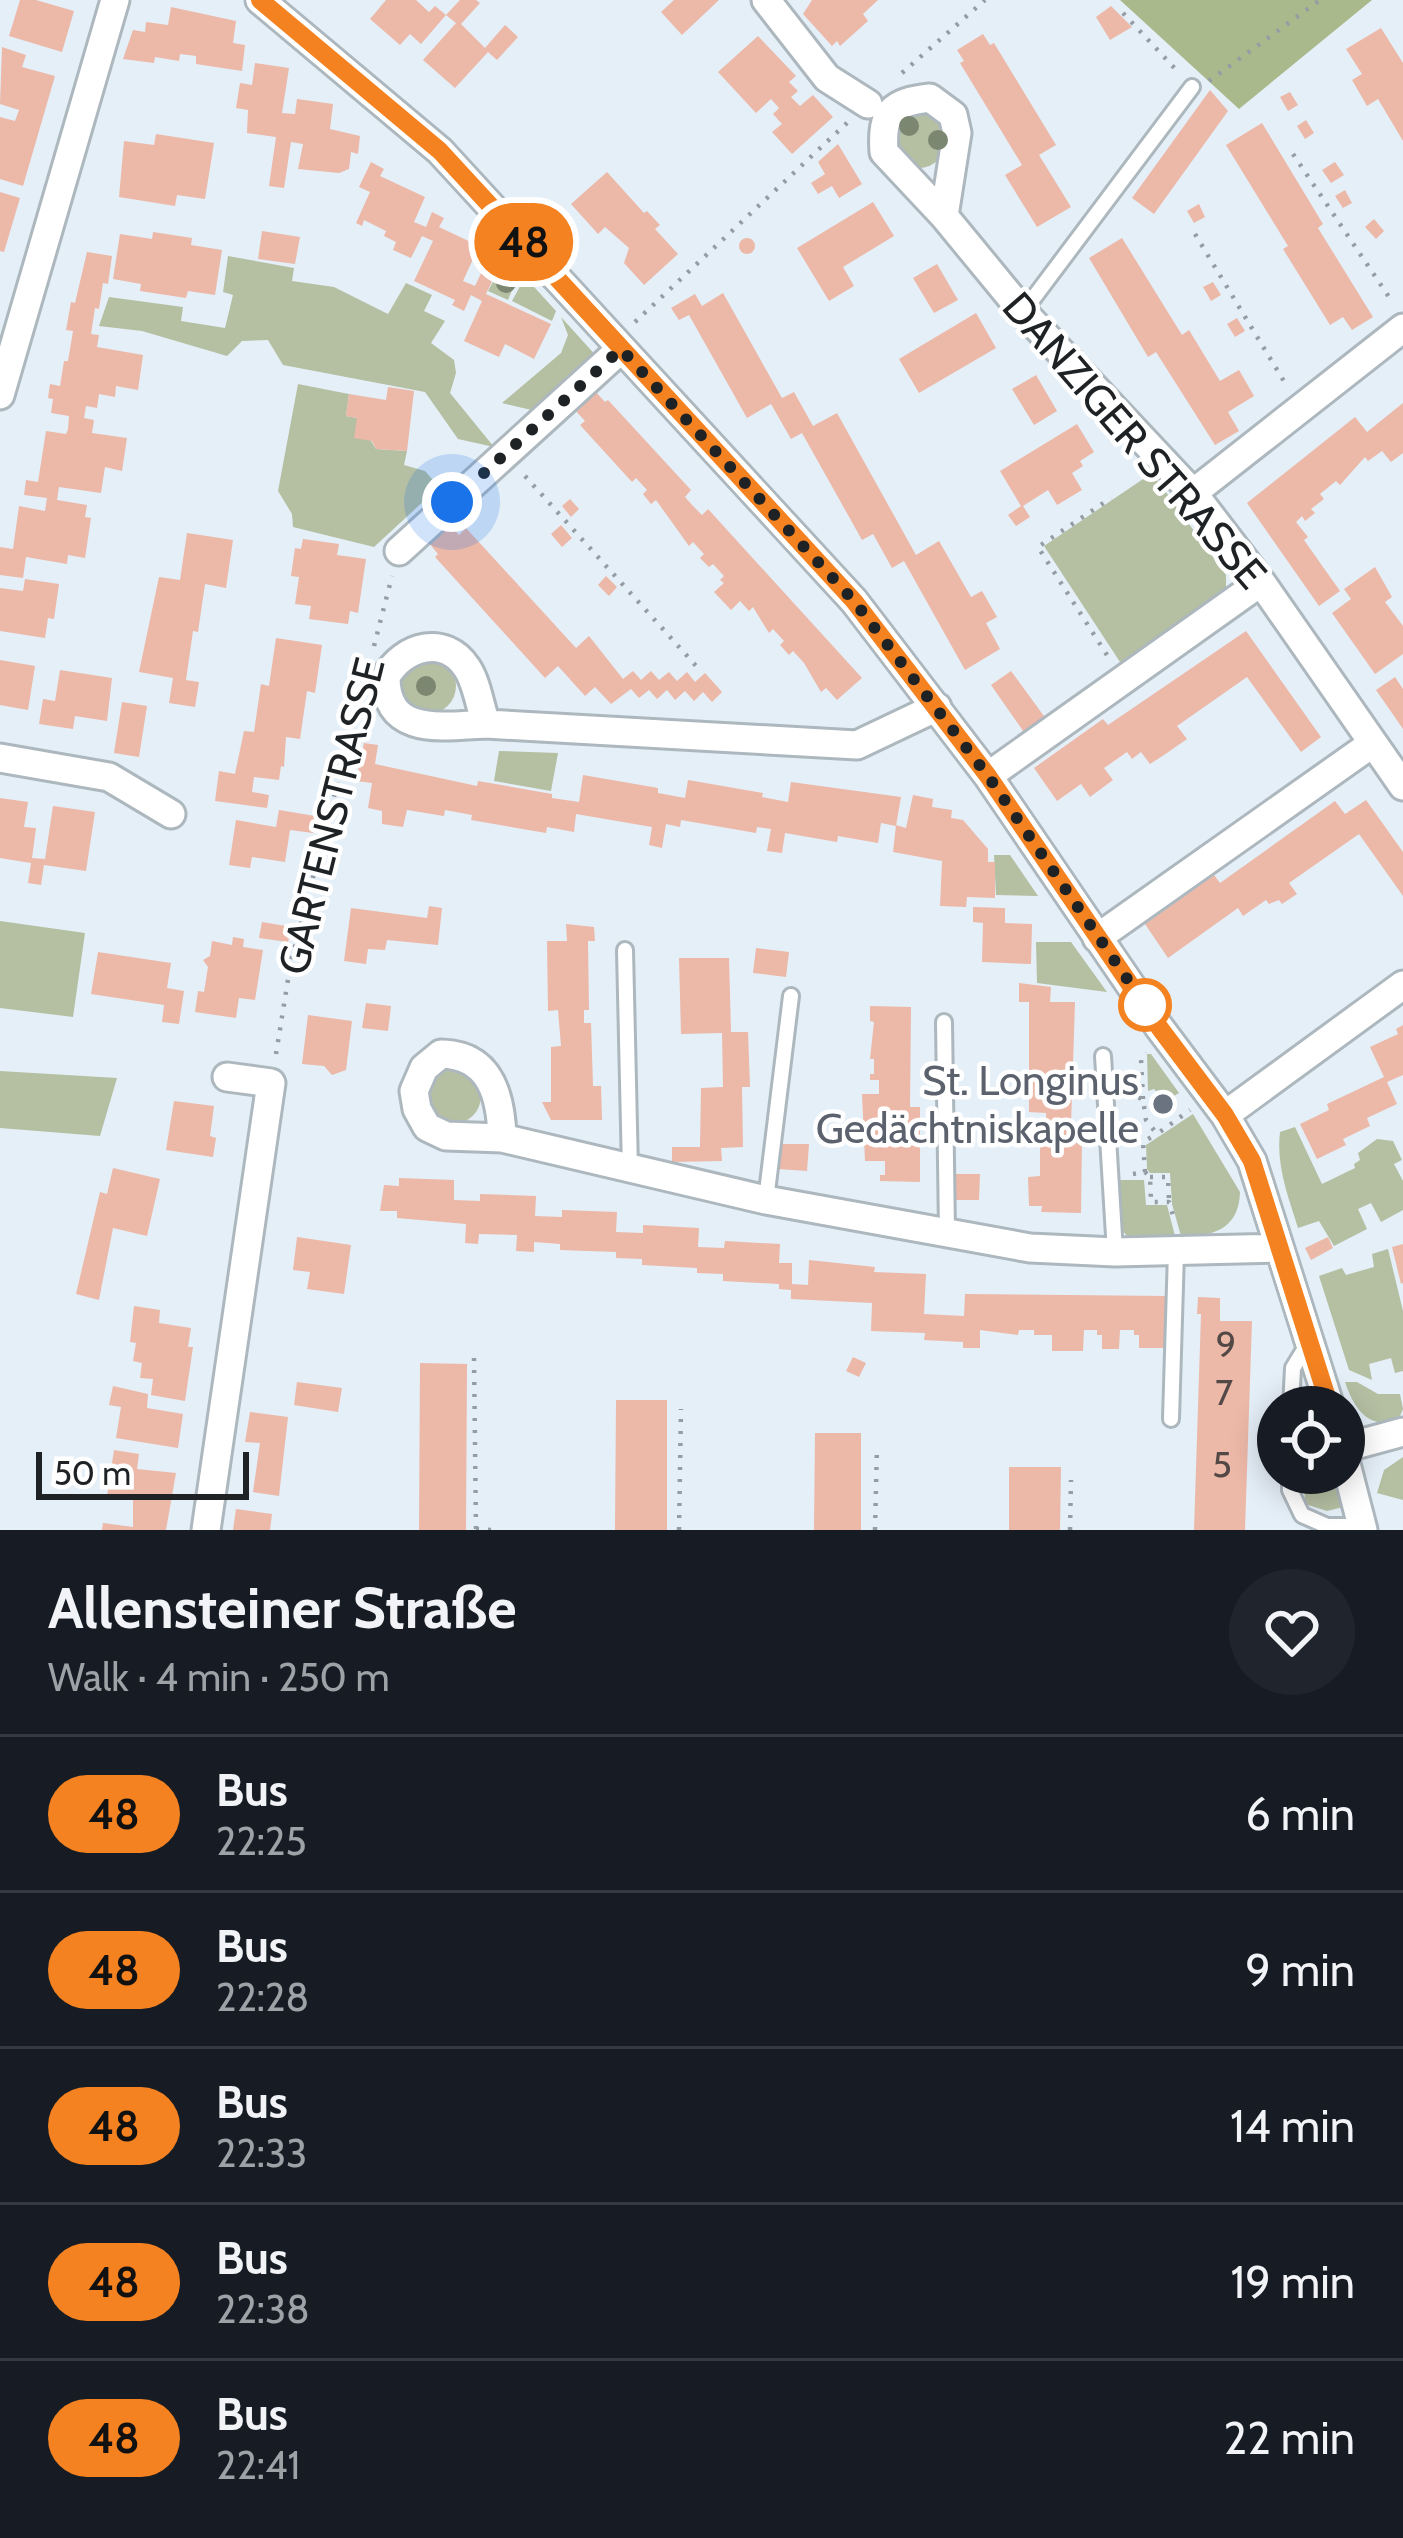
<!DOCTYPE html>
<html lang="en">
<head>
<meta charset="utf-8">
<style>
  :root { --surface:#171b24; --page:#20242c; --text:#f1f3f6; --muted:#9ea1a6; --line:#363941 }
  body { margin:0; font-family:Cabin,sans-serif; background:var(--page); color:var(--text); height:100vh; display:flex; flex-direction:column; font-size:45px; white-space:nowrap }
  * { box-sizing:border-box; margin:0 }
  p { font-size:39px; color:var(--muted) }
  .icon { flex:none; width:66px; height:66px; fill:none; stroke:currentColor; stroke-width:2; stroke-linecap:round; stroke-linejoin:round }
  .map { position:relative; height:1530px; overflow:hidden }
  .drawer { display:flex; flex-direction:column; background:var(--surface); flex:1 }
  .drawer>* { flex:none }
  .badge { padding:0 24px; border-radius:39px; font-size:42px; line-height:78px }
  .fabs { position:absolute; left:1257px; top:1386px; display:grid; gap:24px }
  .fabs a { display:grid; place-items:center; width:108px; height:108px; border-radius:50%; background:var(--surface); box-shadow:0 6px 30px #0003; font-size:60px }
  .scale { position:absolute; left:36px; bottom:30px; width:213px; box-sizing:border-box; padding-left:12px; border:6px solid #1f2225; border-top:0; font-size:33px; line-height:42px; white-space:nowrap; color:#1f2225; -webkit-text-stroke:9px #fff; paint-order:stroke }
  .you { position:absolute; width:60px; height:60px; margin:-30px; border:9px solid #fff; border-radius:50%; background:#1a73e8; box-shadow:0 0 0 18px #1a73e833 }
  .map>.badge { position:absolute; translate:-50% -50%; box-shadow:0 0 0 6px #fff }
  .round { display:grid; place-items:center; flex:none; width:126px; height:126px; border-radius:63px; background:var(--page) }
  .summary { display:flex; align-items:center; justify-content:space-between; height:204px; padding:0 48px }
  h1 { font-size:57px; font-weight:700; line-height:90px }
  ul { padding:0; list-style:none }
  li { display:flex; align-items:center; gap:36px; height:156px; padding:0 48px; border-top:3px solid var(--line) }
  li div { flex:1 }
  li b { display:block; font-size:45px }
  li em { font-style:normal }
  li .badge { min-width:132px; font-weight:700; text-align:center }
  .map>svg:first-child { display:block }
  .green { fill:#b5bfa2 }
  .forest { fill:#aab98c }
  .building { fill:#ecb8a8 }
  .lines { fill:none; stroke-linecap:round; stroke-linejoin:round }
  .lane-casing { stroke:#adb7be; stroke-width:20 }
  .street-casing { stroke:#adb7be; stroke-width:33 }
  .path { stroke:#959ca3; stroke-width:4.5; stroke-dasharray:3 9; stroke-linecap:butt }
  .lane { stroke:#fff; stroke-width:14 }
  .street { stroke:#fff; stroke-width:27 }
  .tree { fill:#7b8770 }
  .line-casing { stroke:#fff; stroke-width:27 }
  .line { stroke:#f58220; stroke-width:18 }
  .walk { stroke:#1f2225; stroke-width:12; stroke-dasharray:0 21.6 }
  .stop-dot { fill:#fff; stroke:#f58220; stroke-width:6 }
  .worship-dot { fill:#6b7280; stroke:#fff; stroke-width:4.5 }
  .labels { text-anchor:middle; dominant-baseline:central; stroke-width:9; stroke-linejoin:round; paint-order:stroke }
  .number-label { font-size:36px; fill:#524846 }
  .street-label { font-size:42px; fill:#1f2225; stroke:#fff }
  .worship-label { font-size:42px; fill:#5b616d; stroke:#fff; text-anchor:end }
</style>
</head>
<body>
<div class="map">
<svg width="1403" height="1530" viewBox="0 0 1403 1530">
  <rect width="100%" height="100%" fill="#e5eff8"/>
  <path class="green" d="M892 141a27 27 0 1 1 54 0a27 27 0 1 1-54 0Z
    M228,256L294,268L292,281L334,287L388,314L406,283L432,295L424,311L445,321L431,343L454,360L456,373L450,393L494,447L458,439L425,392L283,365L268,340L242,341L227,356L142,331L99,326L109,297L183,307L181,321L225,328L233,295L223,292Z
    M506,257L520,271L508,300L488,291Z
    M525,277L556,311L552,321L512,301Z
    M561,317L599,359L540,412L502,403L561,353L568,335Z
    M298,384L349,394L346,416L357,418L376,449L407,451L404,465L425,471L439,487L374,547L293,527L292,514L278,491Z
    M1152,473L1226,575V596L1120,662L1044,546Z
    M400 686a28 28 0 1 1 56 0a28 28 0 1 1-56 0Z
    M499,751L558,753L551,791L494,781Z
    M994,855H1010L1038,896L996,895Z
    M0,921L85,933L73,1017L0,1008Z
    M1036,942H1071L1107,992L1037,983Z
    M1147,1054H1151L1179,1093L1166,1101L1154,1089L1148,1091Z
    M425 1096a28 28 0 1 1 56 0a28 28 0 1 1-56 0Z
    M0,1071L117,1078L100,1136L0,1128Z
    M1193,1114L1240,1192C1239,1229 1213,1237 1181,1236L1172,1204L1170,1173H1150L1147,1169L1146,1145Z
    M1295,1127L1322,1184L1355,1168L1354,1164L1360,1160L1358,1153L1377,1139L1393,1141L1402,1160L1394,1164L1403,1181V1210L1381,1222L1371,1203L1358,1209L1367,1229L1334,1246L1319,1221L1298,1228C1288,1196 1276,1166 1280,1132Z
    M1119,1180H1144L1146,1205H1167L1175,1236L1128,1237L1121,1229Z
    M1388,1249L1403,1311V1371L1395,1373L1391,1358L1369,1364L1372,1380L1349,1370L1319,1276L1342,1268L1346,1275L1374,1267L1372,1254Z
    M1345,1382H1357L1378,1394H1400L1403,1409L1398,1421C1368,1429 1354,1409 1345,1382Z
    M1403,1457V1500L1377,1493L1384,1470Z
    M1304,1473H1334L1343,1507L1327,1511L1305,1504Z"/>
  <path class="forest" d="M1120,0H1372L1239,109Z"/>
  <path class="building" d="M20,0H36L74,11L62,52L9,36Z
    M386,0H416L429,12L435,6L446,15L460,0H476L480,3L461,24L485,48L505,25L518,37L497,60L488,52L455,88L423,60L456,23L446,15L421,44L410,34L400,45L370,19Z
    M674,0H719L682,35L661,12Z
    M812,0H878L863,14L868,21L840,46L837,41L832,46L803,14Z
    M1111,6L1132,27L1110,40L1096,17Z
    M171,7L236,21L233,43L245,45L242,71L196,64V56L180,54L179,61L155,57L154,63L123,59L133,30L145,32L146,22L168,25Z
    M1381,28L1403,63V141L1378,99L1367,106L1352,80L1362,74L1346,49Z
    M983,34L990,45L994,43L1056,145L1039,155L1071,207L1037,227L1005,175L1022,165L960,63L964,61L957,50Z
    M758,36L796,76L789,82L798,91L791,97L800,106L813,95L833,117L792,154L772,132L782,124L773,114L779,108L771,99L756,113L718,72Z
    M2,47L26,55L22,67L55,76L23,186L0,179V117L15,121L19,110L0,104Z
    M255,63L289,68L282,113L295,114L297,99L333,104L330,129L360,136L358,154L351,152L349,169L339,173L298,169L303,144L291,142L284,188L269,186L276,137L247,133L248,110L236,108L240,83L252,85Z
    M1210,90L1228,111L1154,214L1132,198Z
    M1290,92L1298,105L1288,111L1280,97Z
    M1306,120L1314,133L1305,139L1297,126Z
    M1262,123L1323,224L1318,228L1373,317L1352,330L1343,317L1330,325L1283,249L1288,246L1226,145Z
    M156,134L214,143L205,199L177,195L175,206L119,197L124,141L154,145Z
    M838,144L862,184L839,198L832,186L818,194L811,183L825,174L818,162Z
    M371,162L384,169L380,176L425,197L414,222L426,227L432,212L444,218L439,227L479,246L463,281L475,286L483,269L495,275L486,294L551,324L534,359L505,344L499,357L464,341L482,301L471,295L464,311L452,305L455,300L414,281L433,241L422,236L411,258L393,250L396,242L384,236L386,231L364,220L362,226L356,223L370,192L359,187Z
    M1335,162L1344,175L1331,183L1322,170Z
    M607,172L644,213L647,211L660,225L655,229L678,254L644,285L624,263L629,248L605,227L598,234L571,204Z
    M1345,190L1352,203L1343,208L1335,196Z
    M0,192L20,198L4,252L0,251Z
    M873,202L894,236L843,267L854,286L829,301L797,248Z
    M1199,204L1205,217L1194,223L1187,211Z
    M1374,219L1384,231L1376,239L1365,227Z
    M262,231L300,237L295,264L258,259Z
    M153,232L192,238L191,245L222,250L215,295L188,291L186,298L140,291L141,284L113,279L120,234L152,239Z
    M1122,238L1182,335L1189,330L1220,381L1239,370L1254,396L1228,412L1239,431L1215,445L1156,352L1148,357L1089,258Z
    M739 246a8 8 0 1 1 16 0a8 8 0 1 1-16 0Z
    M87,252L112,256L108,284L103,283L99,309L95,308L91,334L99,335L97,347L143,355L138,390L116,386L115,397L99,394L97,408L86,406L84,418L94,420L92,433L127,438L122,471L105,467L101,493L59,487L57,500L87,505L85,517L91,518L85,558L68,555L67,564L26,557L23,578L0,575V547L13,549L19,506L45,511L47,498L24,495L26,480L38,482L46,431L66,434L68,429L69,416L51,413L53,399L48,398L50,384L60,386L64,361H68L73,331L66,330L71,302L75,303Z
    M937,264L958,300L934,313L913,278Z
    M1213,282L1221,295L1211,301L1203,287Z
    M723,293L782,398L794,392L813,426L837,413L916,555L939,541L971,597L982,591L997,617L986,623L1000,649L965,670L904,561L892,568L873,534L862,540L802,433L791,439L771,404L747,418L689,315L679,320L671,308L695,294L702,306Z
    M976,313L996,348L919,393L899,359Z
    M1237,318L1245,331L1235,337L1227,324Z
    M1036,375L1057,411L1034,425L1012,389Z
    M388,387L414,391L407,451L376,449L372,441L354,438L357,418L346,416L349,394L386,400Z
    M593,389L605,402L608,400L691,490L685,497L693,506L702,515L708,509L862,678L837,700L826,688L821,692L804,663L793,651L789,655L780,645L784,641L773,629L769,633L753,607L749,611L740,601L731,610L714,592L724,583L720,580L724,576L713,564L709,567L700,558L704,554L693,542L689,546L656,500L651,504L643,494L647,490L636,478L632,482L580,425L585,421L573,408Z
    M1403,403V453L1391,462L1382,451L1368,461L1365,457L1340,485L1336,481L1320,494L1324,499L1311,509L1315,513L1305,521L1302,516L1296,522L1308,537L1304,540L1340,591L1319,606L1247,503L1355,417L1367,432Z
    M1077,424L1094,452L1080,461L1083,466L1072,473L1082,490L1057,505L1048,490L1023,506L1030,517L1016,526L1008,515L1021,506L1000,471Z
    M570,499L579,509L571,517L562,506Z
    M449,524L459,535L466,528L576,648L589,636L623,679L633,671L641,680L651,671L659,680L669,672L677,681L687,672L695,682L705,673L722,692L712,702L703,692L694,701L685,691L675,700L667,690L657,699L649,690L639,698L631,689L611,704L595,687L585,696L558,666L545,678L435,557L438,554L429,543Z
    M561,525L572,538L562,547L551,534Z
    M187,533L233,540L226,588L205,584L198,632L193,631L186,680L199,682L195,707L169,703L173,678L139,672L159,577L180,580Z
    M303,539L339,544L337,555L366,559L358,613L350,611L348,624L309,619L311,606L295,604L299,577L291,576L295,548L301,549Z
    M1375,567L1392,597L1385,602L1403,626V654L1375,674L1332,613L1351,599L1344,589Z
    M606,576L617,587L609,596L598,585Z
    M25,579L59,584L54,619L48,618L45,638L0,631V588L23,591Z
    M1246,631L1321,737L1301,752L1247,677L1177,726L1187,739L1164,755L1150,764L1141,752L1132,759L1127,752L1104,768L1113,780L1090,797L1081,784L1057,801L1034,768L1103,719L1108,725Z
    M276,638L322,645L315,693L307,691L300,739L286,737L284,767L281,766L279,780L254,777L252,792L269,795L267,808L215,801L219,771L235,774L244,731L254,732L261,684L269,686Z
    M0,660L35,666L28,710L0,705Z
    M60,670L112,678L107,721L75,716L73,729L39,724L43,699L55,701Z
    M1011,671L1049,723L1028,738L991,685Z
    M1395,677L1403,689V729L1376,690Z
    M122,702L147,706L139,757L114,753Z
    M364,743L378,745L375,764L477,786L478,781L552,794V798L579,802L583,775L658,788V793L685,798L688,780L763,793L762,797L788,802L791,782L901,797L896,826L881,823L878,843L838,836L837,842L785,833L782,853L767,851L771,829L757,827L756,833L681,820L680,827L666,824L662,848L649,845L652,827L576,814L574,832L547,827L546,833L471,820L472,815L445,810L444,816L407,810L403,827L382,824V811L368,808L372,783L356,781Z
    M913,795L933,799L932,807L952,810L951,818L963,820L988,849V862H995V898L967,897L966,907L940,906L942,861L893,852L896,825L906,828Z
    M0,798L28,802L24,827L36,828L32,858L45,859L53,806L95,812L86,871L44,865L41,885L28,883L31,863L0,858Z
    M1366,800L1403,852V896L1359,834L1289,883L1297,894L1282,904L1279,900L1269,904L1266,900L1243,916L1238,908L1168,958L1145,924L1214,875L1220,883L1335,801L1345,814Z
    M279,810L315,816L313,833L290,830L285,862L252,857L250,868L229,865L236,820L276,827Z
    M429,906L442,908L438,945L387,940L385,950L368,949L366,964L344,961L351,908L427,918Z
    M973,907L1005,908V923L1032,924L1031,964L982,962L983,923L973,922Z
    M262,922L292,927L288,942L259,938Z
    M566,924L594,927L595,941H588L589,1010H584V1023H591L593,1086H601L602,1120H551L542,1102H551V1047L561,1046L558,1010L548,1011L547,941H567Z
    M233,937L244,939L243,947L263,950L255,1000L239,998L236,1018L195,1012L198,991L204,992L208,967L203,960L210,956L212,941L232,945Z
    M756,948L789,952L786,977L753,973Z
    M98,952L171,963L167,988L184,991L179,1024L162,1022L164,1005L91,994Z
    M679,958H729L731,1032H748L750,1087H742L743,1147L721,1148L722,1161L672,1162V1147H700L701,1088L723,1087L722,1033L681,1034Z
    M1019,983L1051,987L1050,1002H1075L1071,1125L1072,1138H1082L1081,1213L1041,1212L1042,1206H1029L1028,1177L1040,1176V1138H1046V1113L1029,1112V1002H1019Z
    M366,1003L391,1006L388,1031L362,1028Z
    M870,1006L911,1007L910,1107H920V1182L880,1181V1175H885V1161H865L862,1094H879V1080H870V1074H874V1059H870L874,1022L870,1021Z
    M308,1015L352,1021L346,1070L332,1075L324,1066L302,1064Z
    M1403,1025V1075L1387,1082L1397,1104L1367,1118L1370,1126L1343,1139L1346,1145L1317,1159L1300,1124L1329,1110L1327,1104L1384,1077L1370,1047L1398,1034L1396,1029Z
    M174,1101L214,1106L210,1136L216,1138L213,1157L166,1150Z
    M781,1144H809L807,1171L778,1169Z
    M113,1168L160,1179L147,1236L113,1228L99,1300L76,1294L100,1192L107,1194Z
    M954,1174H980L979,1200H954Z
    M399,1178L454,1180V1200L480,1201V1194L536,1196L535,1216L562,1217V1210L617,1212L616,1232L643,1233V1225L699,1228L698,1247L724,1248L725,1241L780,1244L779,1263H792V1284L808,1285L809,1260L875,1267L874,1272L926,1274L924,1314L964,1316L965,1294L1168,1296L1166,1348H1139V1335H1134V1330H1120L1119,1349H1102V1335H1097V1330H1084L1083,1351H1052V1335H1034V1330H1019L1018,1335L980,1330V1348H963V1342L924,1340L925,1333L871,1331L872,1303L791,1299V1290L779,1289V1284L723,1281V1274L697,1273V1268L642,1265V1259L616,1258V1252L560,1250V1244L534,1242V1252L516,1251L517,1235L479,1234L478,1244L465,1243L466,1224L397,1218V1211H380L384,1185L399,1186Z
    M297,1237L351,1245L344,1294L307,1289L310,1272L293,1270Z
    M1328,1237L1333,1248L1311,1260L1305,1248Z
    M1403,1244V1283L1401,1284L1392,1247Z
    M1198,1297L1220,1298V1321H1252L1245,1530H1194L1201,1314H1197Z
    M134,1306L160,1310L159,1323L191,1328L188,1347H193L185,1401L151,1395L153,1379L140,1378L142,1363L133,1361L136,1343L130,1342Z
    M853,1357L866,1363L859,1377L846,1371Z
    M420,1363L467,1364L466,1530H419Z
    M297,1382L342,1388L338,1412L294,1405Z
    M113,1386L148,1394L147,1408L183,1414L178,1448L116,1438L121,1407L109,1405Z
    M616,1400H667V1530H615Z
    M250,1412L288,1417L279,1496L253,1492L260,1443L245,1442Z
    M815,1433H861V1530H814Z
    M114,1450L139,1454L137,1469L176,1473L166,1530H102L103,1523L133,1527V1500L107,1496Z
    M1009,1467H1061L1060,1530H1009Z
    M236,1509L272,1514L270,1530H233Z"/>
  <g class="lines">
    <defs>
      <path id="lane" d="M1023,312L1192,87
        M625,950L630,1170
        M944,1022L947,1232
        M1103,1056L1115,1252
        M766,1200L791,996
        M1291,1407L1293,1368L1307,1345
        M1171,1419L1176,1252
        M1290,1473V1490L1302,1515L1327,1526H1362"/>
      <path id="street" d="M260,0L440,151L854,601L988,776L1159,1027L1225,1115L1252,1161L1330,1407
        M766,0L827,78L868,104
        M944,216L957,133L953,115L930,98C892,102 881,112 884,152L944,216L1023,312L1193,493L1261,582L1403,786
        M0,395L115,0
        M1193,493L1403,328
        M399,551L621,349
        M486,724C480,707 477,683 467,668C445,634 403,646 386,677C386,737 443,726 486,724L857,745L937,707
        M0,758L109,777L171,814
        M988,776L1261,582
        M1097,938L1373,743
        M1225,1115L1403,985
        M502,1138C501,1095 490,1055 441,1054L424,1068L414,1091L417,1109L427,1127L446,1136L502,1138L766,1200L1030,1248L1115,1252L1278,1248
        M1344,1448L1403,1432
        M1344,1456L1363,1530
        M206,1530L271,1083L227,1077"/>
    </defs>
    <use href="#lane" class="lane-casing"/>
    <use href="#street" class="street-casing"/>
    <path class="path" d="M1123,13L1180,74
      M902,73L985,0
      M1209,81L1320,0
      M1293,154L1393,303
      M1195,234L1285,383
      M635,322L849,121
      M525,476L698,668
      M374,646L392,576
      M1107,655L1038,547L1111,498
      M276,1054L291,961L360,698
      M1127,1094L1143,1099L1146,1120L1157,1134L1190,1110
      M1143,1099L1141,1059L1145,1052
      M1145,1172L1143,1142L1157,1134
      M1133,1174L1145,1172L1150,1177L1151,1202H1169L1175,1222
      M1150,1177H1168L1169,1201
      M474,1358L476,1530
      M476,1529L491,1530
      M679,1530L681,1409
      M875,1530L877,1446
      M1070,1530L1071,1480"/>
    <use href="#lane" class="lane"/>
    <use href="#street" class="street"/>
  </g>
  <g class="tree">
    <circle cx="909" cy="126" r="10"/>
    <circle cx="938" cy="140" r="10"/>
    <circle cx="506" cy="283" r="10"/>
    <circle cx="426" cy="686" r="10"/>
  </g>
  <g class="lines">
    <defs>
      <path id="line" d="M260,0L440,151L854,601L988,776L1159,1027L1225,1115L1252,1161L1330,1407"/>
    </defs>
    <use href="#line" class="line-casing"/>
    <use href="#line" class="line"/>
    <path class="walk" d="M452,502L621,349L854,601L988,776L1145,1005"/>
  </g>
  <circle class="stop-dot" cx="1145" cy="1005" r="24"/>
  <circle class="worship-dot" cx="1163" cy="1104" r="12"/>
  <g class="labels">
    <g class="number-label">
      <text x="1226" y="1344">9</text>
      <text x="1224" y="1392">7</text>
      <text x="1222" y="1464">5</text>
    </g>
    <g class="street-label">
      <text transform="translate(1135 440) rotate(49)">DANZIGER STRASSE</text>
      <text transform="translate(331 816) rotate(-76)">GARTENSTRASSE</text>
    </g>
    <g class="worship-label">
      <text x="1139" y="1080">St. Longinus<tspan x="1139" dy="48">Gedächtniskapelle</tspan></text>
    </g>
  </g>
</svg>
<div class="fabs">
<a><svg class="icon" aria-label="locate" viewBox="0 0 24 24"><circle cx="12" cy="12" r="6"/><path d="M12 2v4M12 18v4M2 12h4M18 12h4"/></svg></a>
</div>
<div class="scale">50 m</div>
<div class="you" style="left:452px;top:502px"></div>
<b class="badge" style="left:524px;top:242px;background:#f58220;color:#111">48</b>
</div>
<section class="drawer">
<div class="summary"><div><h1>Allensteiner Straße</h1><p>Walk · 4 min · 250 m</p></div><a class="round"><svg class="icon" aria-label="heart" viewBox="0 0 24 24"><path d="M12 20l-8-8c-3-5 5-10 8-4 3-6 11-1 8 4z"/></svg></a></div>
<ul>
<li><span class="badge" style="background:#f58220;color:#111">48</span><div><b>Bus</b><p>22:25</p></div><em>6 min</em></li>
<li><span class="badge" style="background:#f58220;color:#111">48</span><div><b>Bus</b><p>22:28</p></div><em>9 min</em></li>
<li><span class="badge" style="background:#f58220;color:#111">48</span><div><b>Bus</b><p>22:33</p></div><em>14 min</em></li>
<li><span class="badge" style="background:#f58220;color:#111">48</span><div><b>Bus</b><p>22:38</p></div><em>19 min</em></li>
<li><span class="badge" style="background:#f58220;color:#111">48</span><div><b>Bus</b><p>22:41</p></div><em>22 min</em></li>
</ul>
</section>
</body>
</html>
